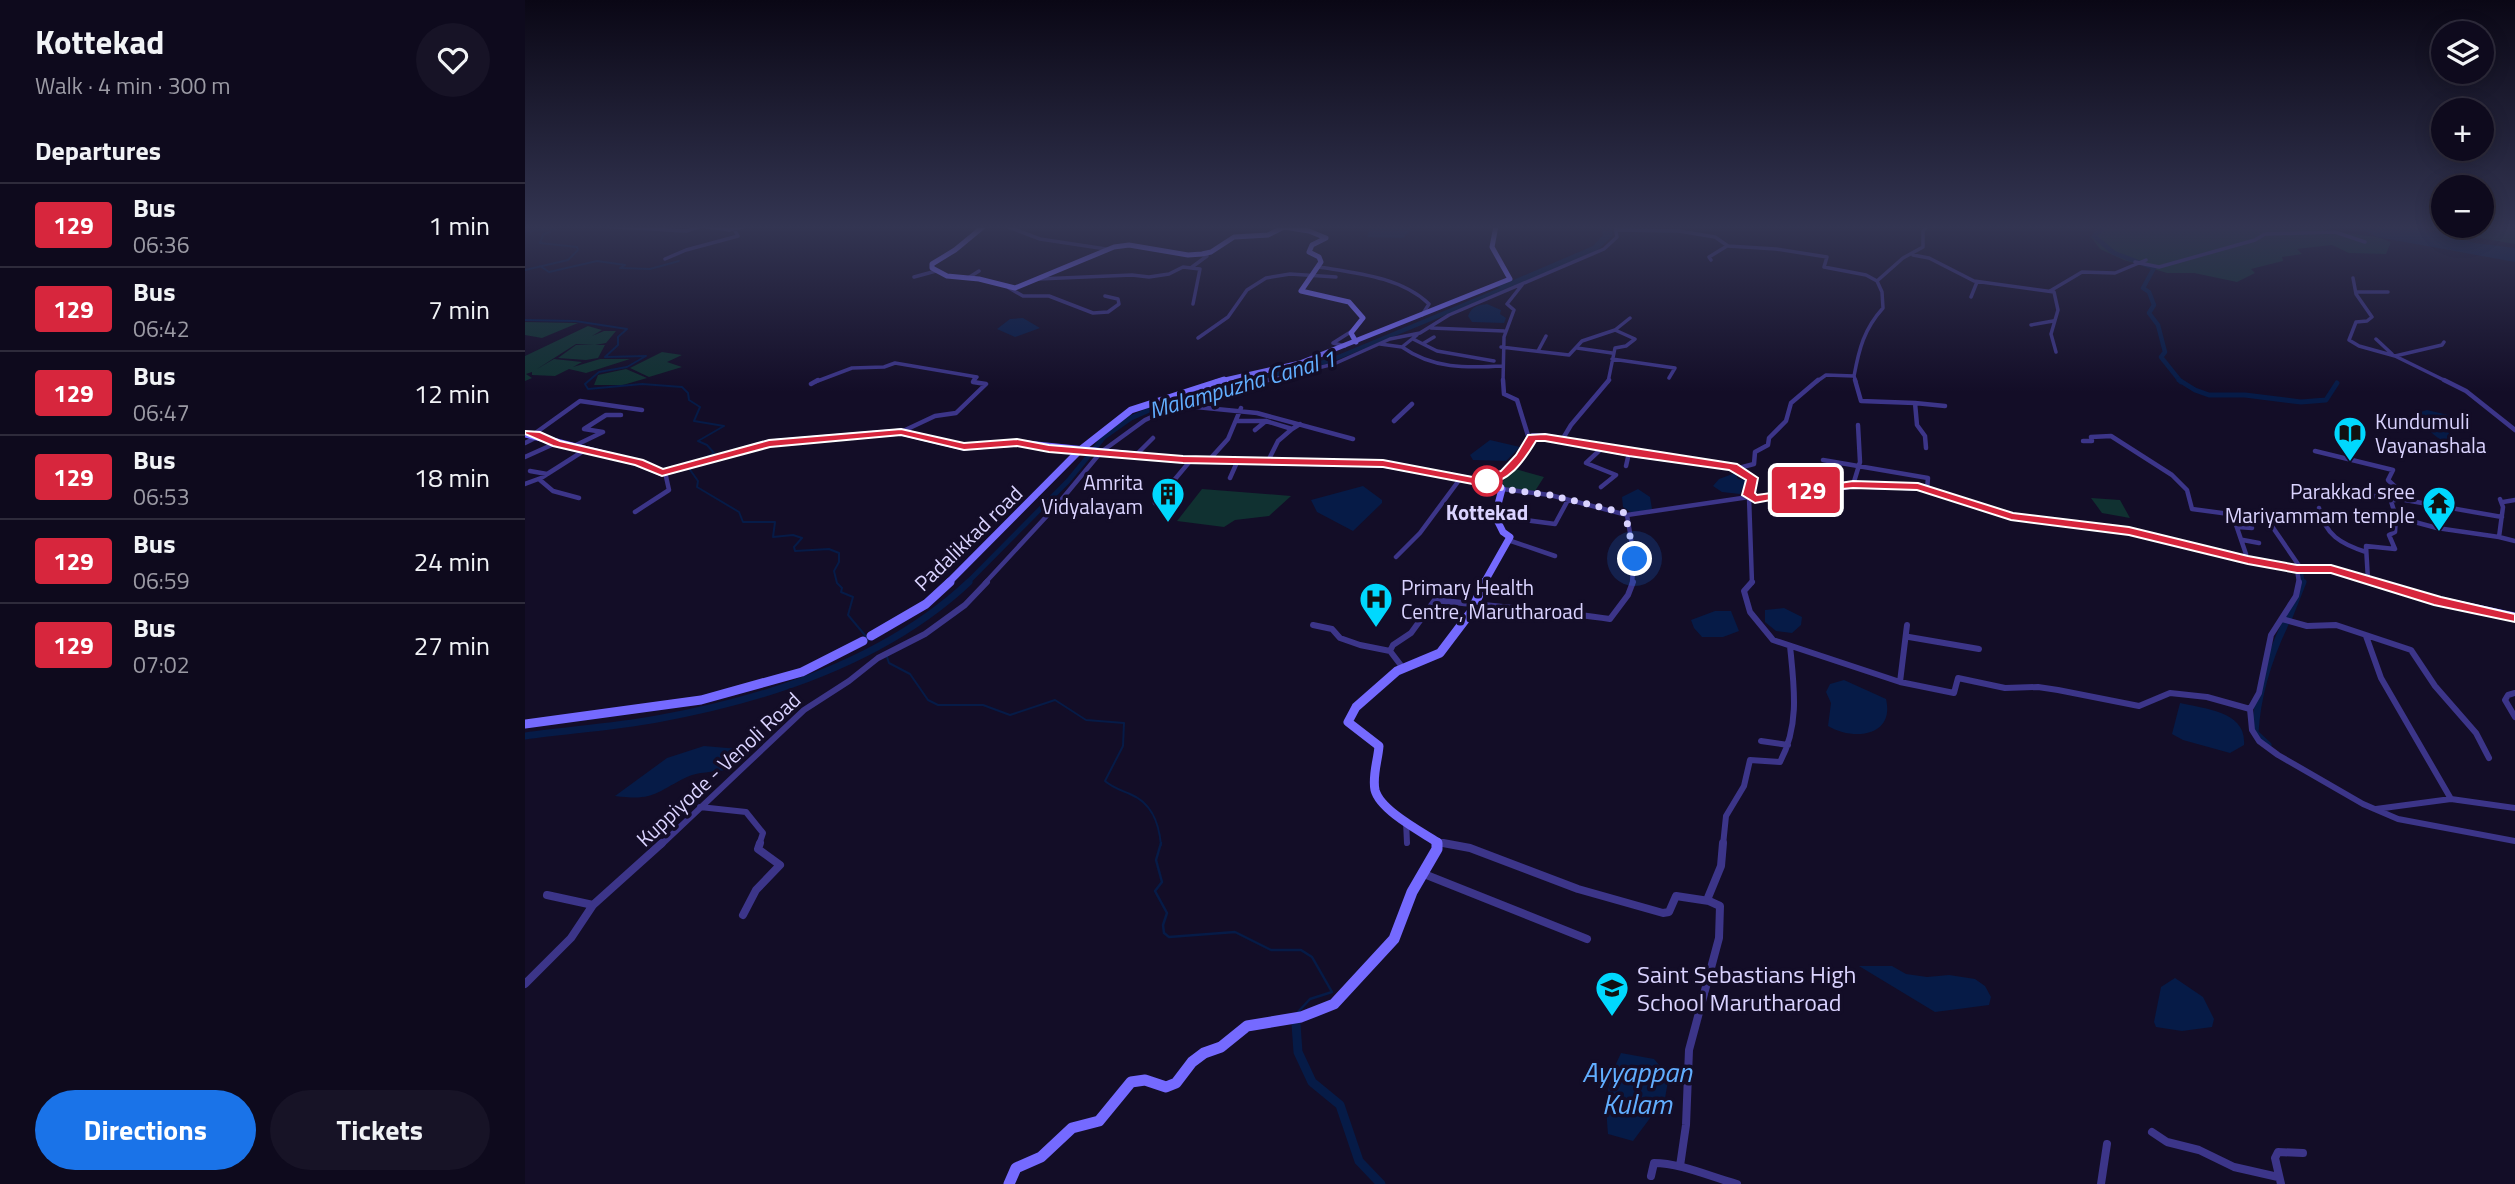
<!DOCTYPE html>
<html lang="en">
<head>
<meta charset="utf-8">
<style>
  :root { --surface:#0e0a1d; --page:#171326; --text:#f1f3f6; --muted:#9b9aa4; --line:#2e2b3b; --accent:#1a73e8 }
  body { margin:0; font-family:"Titillium Web",sans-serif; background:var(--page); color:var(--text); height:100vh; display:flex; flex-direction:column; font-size:26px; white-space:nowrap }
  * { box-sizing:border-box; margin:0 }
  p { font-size:23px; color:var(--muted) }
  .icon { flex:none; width:38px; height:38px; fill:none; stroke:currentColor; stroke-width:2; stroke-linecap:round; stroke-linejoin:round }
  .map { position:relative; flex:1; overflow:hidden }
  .side { display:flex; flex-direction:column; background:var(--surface); width:525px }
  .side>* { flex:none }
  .badge { padding:0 14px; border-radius:5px; font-size:24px; line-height:46px }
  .buttons { position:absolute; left:1906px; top:21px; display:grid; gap:14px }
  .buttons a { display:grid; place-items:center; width:63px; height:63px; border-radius:50%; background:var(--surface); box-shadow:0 4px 18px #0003,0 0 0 2px var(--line); font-size:35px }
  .you { position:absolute; width:35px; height:35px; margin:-18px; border:5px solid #fff; border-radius:50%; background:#1a73e8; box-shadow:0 0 0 10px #1a73e833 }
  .map>.badge { position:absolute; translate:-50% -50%; box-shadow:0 0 0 4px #fff }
  h2 { padding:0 35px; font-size:26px; line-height:63px }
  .round { display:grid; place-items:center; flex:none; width:74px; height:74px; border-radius:37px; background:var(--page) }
  .summary { display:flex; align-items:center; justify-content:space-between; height:119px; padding:0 35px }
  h1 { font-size:33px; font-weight:700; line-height:52px }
  .button { display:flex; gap:14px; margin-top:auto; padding:14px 35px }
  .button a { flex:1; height:80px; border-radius:42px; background:var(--accent); color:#fff; font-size:28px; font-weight:700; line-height:80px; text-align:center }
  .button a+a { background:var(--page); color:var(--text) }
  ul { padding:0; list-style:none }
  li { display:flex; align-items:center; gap:21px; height:84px; padding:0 35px; border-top:2px solid var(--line) }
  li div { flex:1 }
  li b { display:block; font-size:26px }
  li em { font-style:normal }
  li .badge { min-width:77px; font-weight:700; text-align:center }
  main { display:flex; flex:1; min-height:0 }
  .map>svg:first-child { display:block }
  .green { fill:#103131 }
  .water { fill:#061b47 }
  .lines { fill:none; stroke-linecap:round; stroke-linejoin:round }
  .stream-far1 { stroke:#061b47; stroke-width:2 }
  .stream { stroke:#061b47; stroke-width:2.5 }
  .canal-far3 { stroke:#061b47; stroke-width:4.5 }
  .canal-far2 { stroke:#061b47; stroke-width:5 }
  .canal-far1 { stroke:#061b47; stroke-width:7 }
  .canal { stroke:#061b47; stroke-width:9 }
  .street-far3 { stroke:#3c3589; stroke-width:3.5 }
  .street-far2 { stroke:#3c3589; stroke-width:4.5 }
  .street-far1 { stroke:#3c3589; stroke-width:6 }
  .street { stroke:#3c3589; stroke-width:8 }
  .secondary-far3 { stroke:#756aff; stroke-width:5 }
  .secondary-far2 { stroke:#756aff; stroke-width:7 }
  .secondary-far1 { stroke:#756aff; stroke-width:9 }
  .secondary { stroke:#756aff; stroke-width:11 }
  .line { fill:#d7263d; stroke:#fff; stroke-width:2 }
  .walk { stroke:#dad3ff; stroke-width:7; stroke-dasharray:0 12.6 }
  .stop-dot { fill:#fff; stroke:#d7263d; stroke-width:3.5 }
  .labels { text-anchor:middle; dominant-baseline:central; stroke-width:7; stroke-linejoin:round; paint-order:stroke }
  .poi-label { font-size:21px; fill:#dad3ff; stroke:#130d27; text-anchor:start }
  .stop-label { font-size:21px; font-weight:bold; fill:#dad3ff; stroke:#130d27 }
  .street-label { font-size:21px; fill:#dad3ff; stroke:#130d27 }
  .water-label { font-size:23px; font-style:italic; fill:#61aeff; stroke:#130d27 }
  .near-poi-label { font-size:24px; fill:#dad3ff; stroke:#130d27; text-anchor:start }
  .near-water-label { font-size:28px; font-style:italic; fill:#61aeff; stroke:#130d27 }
</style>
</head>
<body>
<main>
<section class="side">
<div class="summary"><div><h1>Kottekad</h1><p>Walk · 4 min · 300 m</p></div><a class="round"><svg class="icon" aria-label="heart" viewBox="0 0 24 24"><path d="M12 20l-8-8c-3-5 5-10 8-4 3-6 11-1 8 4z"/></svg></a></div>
<h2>Departures</h2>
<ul>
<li><span class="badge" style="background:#d7263d;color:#fff">129</span><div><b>Bus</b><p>06:36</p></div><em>1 min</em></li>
<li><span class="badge" style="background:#d7263d;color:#fff">129</span><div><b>Bus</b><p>06:42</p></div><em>7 min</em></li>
<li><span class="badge" style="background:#d7263d;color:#fff">129</span><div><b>Bus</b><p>06:47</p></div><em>12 min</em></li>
<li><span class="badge" style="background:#d7263d;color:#fff">129</span><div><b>Bus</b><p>06:53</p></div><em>18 min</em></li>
<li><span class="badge" style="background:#d7263d;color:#fff">129</span><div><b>Bus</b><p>06:59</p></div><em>24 min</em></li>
<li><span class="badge" style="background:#d7263d;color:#fff">129</span><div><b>Bus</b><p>07:02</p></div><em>27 min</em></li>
</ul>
<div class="button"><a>Directions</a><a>Tickets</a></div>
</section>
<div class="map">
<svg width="1990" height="1184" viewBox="0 0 1990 1184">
  <rect width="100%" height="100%" fill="#130d27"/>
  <path class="green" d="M1568,226H1820L1798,230L1852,237L1866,242L1861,254L1824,253L1807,245L1772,249L1777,254L1757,257L1758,261L1726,269L1730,273L1712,282L1669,273H1642L1599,260L1575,249L1566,237L1572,231Z
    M1894,226H1990V244L1902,229Z
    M0,322L53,323L17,338L0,335Z
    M63,326L77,330L67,336L79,331H91L81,343L70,345H80L73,358L61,360L33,358L51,345H69L51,344L12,369L29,359L57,362L48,367L75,359H105L61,373L44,369L30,376L7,375V372L1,374L7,378L0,381V356Z
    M137,352L157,355L142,362L157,367L124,377L105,368Z
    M101,369L122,378L98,385H69L73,375Z
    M987,468L1019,477L1010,491L978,488L976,484Z
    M677,489L766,496L744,516L710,520L699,527L652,521Z
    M1566,498L1595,500L1605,518L1577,513Z"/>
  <path class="water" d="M850,226H884L886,230L878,238L842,237L845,228Z
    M1076,226H1086L1088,235L1072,251L990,287L978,289L972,287L1068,246L1078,235Z
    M1830,226H1887L1950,243L1990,248V262L1852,237Z
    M962,304L976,310L975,314L981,318L979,323L947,322L943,316C947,306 953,305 962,304Z
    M498,318L515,328L490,337L472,329L485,319Z
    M1902,410L1927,416L1926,418H1915L1921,423L1920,428L1928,439L1942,441L1950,448C1920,446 1908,438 1890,414Z
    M965,440L995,447L981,461L948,460L945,455Z
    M1210,473L1213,479L1221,480L1215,494L1197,492L1188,486L1194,479Z
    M838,486L857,500V503L828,531L792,512L786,500Z
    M1113,489L1125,497L1127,509L1107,513L1098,507L1097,497Z
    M1259,608L1277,617L1276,625L1267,633L1251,631L1240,622V610Z
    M1190,611H1206L1214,631L1198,637H1177L1169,628L1166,620Z
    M1319,680L1361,699C1370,737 1328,741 1303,726L1306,703L1301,692L1305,684Z
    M1655,703C1680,709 1722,711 1719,745L1705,753L1658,740L1647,734Z
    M179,746L214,749L200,770C188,772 173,772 162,777C129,793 130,801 90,796L142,758Z
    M1334,966H1367L1381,974L1402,977L1424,975L1450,979L1460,986L1466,997L1464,1005L1410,1012Z
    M1650,978L1678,997L1689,1019L1687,1027L1657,1031L1631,1027L1629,1022L1636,987Z
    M1096,1053L1129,1059L1144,1076L1140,1098L1108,1141L1083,1134C1080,1101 1081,1084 1096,1053Z"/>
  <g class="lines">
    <path class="stream-far1" d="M0,232L33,227L18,235L15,243L52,247L53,250L43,260L0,270
      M15,266L24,272L72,261L100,265L95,268L125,269L154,261
      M0,320L50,321L102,329L93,337V345L80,357L121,356L102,367L74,372L60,384L63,389L117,384L157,387L163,393L164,400L175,407L169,421L199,426L173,441L182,445L189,453L180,458
      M163,467L173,481L172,487L214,512L218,522H250L248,537L268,535L277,538L269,547L270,551L304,549L314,553V562L309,571L312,583L317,588L316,592L328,597L323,615L344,640
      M362,657L364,663L385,674L403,700L413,705H458L485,715L530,700L561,720L599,723L598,746L580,781C588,788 596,790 605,794C627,803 634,823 636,845"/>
    <path class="stream" d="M636,843L631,860L637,882L630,891L642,913L638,925L639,933L644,937L710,932L746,950H776L787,957L807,992L785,999L773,1012"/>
    <path class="canal-far3" d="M1571,226L1576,230L1569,236L1589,253L1629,268L1618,288L1624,292L1629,305L1624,313L1633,325L1640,352L1636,357L1656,382
      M720,382L804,361L985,286"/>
    <path class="canal-far2" d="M1654,380L1670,390L1684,395H1720L1776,402L1801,400L1812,383
      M655,398L727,380
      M1775,567L1777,583
      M442,583L543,481L579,437L606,418L645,401"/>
    <path class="canal-far1" d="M1764,617L1778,582
      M0,736C44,730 88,727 132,719C243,699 361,660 444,582
      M1743,745L1730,733C1732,694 1744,657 1761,622"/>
    <path class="canal" d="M771,1024L773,1052L787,1082L815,1105L834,1161L856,1184"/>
    <path class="street-far3" d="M74,226L161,231L177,226L204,230L222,226
      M481,226L515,239L581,249
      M1093,230L1154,231L1190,237L1203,246L1251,249L1302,257L1299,267L1341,275L1352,281
      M1388,255L1404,258L1449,281L1529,292L1533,310L1526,334L1531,352
      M140,259L161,250L213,236L209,229
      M1186,260L1184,257L1202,246
      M1610,262L1634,267L1730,240L1740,234L1810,232L1840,242
      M667,267L682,256L681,253
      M794,267C831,273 876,277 904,304L897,315
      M389,277L411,271
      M443,278L454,271
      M1828,278L1831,294L1847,317L1842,321L1831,322L1824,340L1834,346L1870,356
      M513,279L607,275L624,277L644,274L658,267L675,269L668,304
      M484,288L498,296H524L568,313L583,312L594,304L593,299L580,296
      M1525,291L1557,272L1590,273L1621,260
      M1832,292H1863
      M1446,297L1452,282
      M1506,325L1528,321
      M906,328L979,331
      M892,335L877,347C908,369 941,368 978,366
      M673,338L703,317L722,290L741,278L765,274L811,277
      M888,339L912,351L969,361
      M1851,339L1867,354
      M1919,342L1917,345L1870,356L1923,382
      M899,343L909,337
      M855,344L877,347
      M820,346L808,343L827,331
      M976,347L1044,355L1057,341L1090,330L1105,318
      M1052,348L1087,353
      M1013,351L1021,336
      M1087,359L1150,368L1144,378
      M1329,376L1331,382
      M290,382L327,368L359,367L370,363L452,377L448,382
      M736,382L809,364L865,339L895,333L924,315L1079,249L1092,237L1090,226
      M978,382L979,337L989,310L982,304L997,285
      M1083,382L1090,348L1101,346L1110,339L1090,330
      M1291,382L1301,375L1329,376C1334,349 1339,329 1358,308L1357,292L1352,281L1378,258L1398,247V231L1402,226"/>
    <path class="street-far2" d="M978,380L979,394L992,400L1005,442
      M1330,380L1336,401L1390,403L1392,425L1400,436L1401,448
      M1919,380L1941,391L1990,430
      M286,384L293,380
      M1390,403L1420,406
      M671,407L732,413L828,439
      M711,421H741L767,429L775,424
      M869,421L887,404
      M730,430L741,421
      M376,432L410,416L431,413L461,384L448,382L449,380
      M9,434L55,401L117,410
      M1037,440L1046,425L1084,380
      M1558,441H1567L1566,437L1586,436L1647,475L1662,490L1667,509L1742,519L1777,570
      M0,443L12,437
      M47,447L78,432L59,429L81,415H96
      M1790,451L1868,470L1863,480L1881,497L1866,501L1871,517L1870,532L1864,535L1870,549L1841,546L1843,580
      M611,455L628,438
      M0,457L31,443
      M684,460L703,439L716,408
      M1298,460L1403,478L1402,489
      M743,461L753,441L767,429
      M1101,466L1104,453
      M1210,469L1229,464L1230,452L1243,445L1244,438L1261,421L1266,403L1293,380
      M5,471L22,474
      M705,478L713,460
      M15,480L28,491L54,498
      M0,484L16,478L60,450
      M1328,485L1335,462L1333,425
      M1076,487L1091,475L1061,463L1077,448
      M1794,487L1868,499
      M977,489L1025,495L1102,515L1224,497L1227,583
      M1880,500L1977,517
      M1978,502L1990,500
      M630,503L666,460
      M1794,508C1800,535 1816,544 1841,552
      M110,512L144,490L140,472
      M1102,515L1109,557L1107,583
      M970,516L1030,524L1043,500
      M1708,516L1723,560
      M1871,517L1912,528L1974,537L1978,507L1975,499
      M1713,527L1727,528
      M1974,537L1990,541
      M983,540L1030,556
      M1718,540L1734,543
      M871,557L895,533L935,479
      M1772,569L1774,583
      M460,583L532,505L576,452L620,420L666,399L743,380"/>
    <path class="street-far1" d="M1227,582L1219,591L1225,612L1248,640L1375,682
      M1774,582L1771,596L1746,635L1734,693L1725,709L1727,730L1734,741L1753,755L1838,804L1873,819L1990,841
      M1757,619L1782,626L1811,625L1886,650L1910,686L1951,733L1964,758
      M788,625L807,629L815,638L835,645L865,651L878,668
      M1382,625L1375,682L1429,693L1433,678L1480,688L1513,687L1533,690L1614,706L1645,693L1682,697L1725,709
      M1841,636L1856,678L1926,799
      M1384,637L1454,649
      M865,651L868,645L886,633L910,600C968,607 1027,610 1085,619L1103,595L1108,582
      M1990,693L1983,695L1980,700L1990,717
      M1236,741L1263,745
      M175,807L221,812L238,833L234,845
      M1851,809L1926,799L1990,808
      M881,821L882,843
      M912,842L928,845
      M136,845L279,710L324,681L353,658L400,634L440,605L462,582
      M1198,845L1201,816L1219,786L1225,760L1255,762C1275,725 1269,686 1265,646"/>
    <path class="street" d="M918,843L945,848L1053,889L1138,913L1144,912L1151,896L1184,901L1195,906L1194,938L1164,1050L1161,1125L1155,1166
      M899,874L1062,939
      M22,895L68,905
      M1182,900L1196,866L1198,843
      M218,915L231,890L255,865L233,849L235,843
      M0,984L46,938L68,905L137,843
      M1627,1132L1642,1142L1674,1150L1709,1167L1753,1177
      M1126,1176L1129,1163C1155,1163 1186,1177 1212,1184
      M1576,1184L1582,1144
      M1756,1184L1750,1158L1753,1152L1778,1153"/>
    <path class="secondary-far3" d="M459,226L430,250L407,264V268L422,276L454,279L490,288L589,247L604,245L663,255L677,254L686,252L709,237L743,235L759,227L784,231L801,238L787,245L784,252L794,257L796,262L776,291L824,302L838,318L826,333L831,342
      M691,382L775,363L985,279L967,247L971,226"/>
    <path class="secondary-far2" d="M0,434L114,463L137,473L244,443L376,432L439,447L492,443L658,460L858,464L958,482L982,472L993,459L1007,437H1020L1104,453L1208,467L1227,478L1223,494L1230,499L1328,485L1393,487L1486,516L1604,531L1723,560L1772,569H1806L1854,583
      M423,583L555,450L606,410L699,380
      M959,583L985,537L978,532L970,516L977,489L969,480"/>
    <path class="secondary-far1" d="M1848,582L1914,601L1990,617
      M346,636L401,604L425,582
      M0,724L176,700L277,672L338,641
      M912,845V842C895,831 855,810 850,790C847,776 853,760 854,746L823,722L831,707L872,671L915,653L946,612L960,582"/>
    <path class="secondary" d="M484,1184L491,1168L516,1157L547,1128L574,1121L606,1082L620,1080L641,1087L651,1083L667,1062L679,1053L696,1047L722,1026L776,1017L809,1004L869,939L887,892L912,849V843"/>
  </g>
  <linearGradient id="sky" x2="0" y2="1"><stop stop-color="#0a0715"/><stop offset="0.58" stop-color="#333552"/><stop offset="1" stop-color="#333552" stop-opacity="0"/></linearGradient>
  <rect width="1990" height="392" fill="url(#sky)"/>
  <path class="line" d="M376,429L439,443L492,439L524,445L658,456L858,460L958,479L976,471L991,455L1003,435L1020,434L1212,464L1233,478L1230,493L1232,495L1328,481L1393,483L1488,513L1604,527L1723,556L1772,565H1806L1916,597L1990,614V622L1909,605L1806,573H1772L1723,564L1604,535L1486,520L1392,490L1328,488L1294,491L1230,503L1217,495L1221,480L1204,470L1104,456L1020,441H1011C997,464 985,481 958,486L858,467L658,463L524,452L492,446L439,450L376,435L245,447L137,476L110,465L28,446L0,434V431L15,432L35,441L118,460L138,469L244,440Z"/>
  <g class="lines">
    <path class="walk" d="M962,481L958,482L969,480L977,489L1025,495L1100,513L1110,559"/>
  </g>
  <defs>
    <symbol id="library-pin" viewBox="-11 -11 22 30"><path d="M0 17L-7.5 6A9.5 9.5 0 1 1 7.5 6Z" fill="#00d8fe" stroke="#130d27"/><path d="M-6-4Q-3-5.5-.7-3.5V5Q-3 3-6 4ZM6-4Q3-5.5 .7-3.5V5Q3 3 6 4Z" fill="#111"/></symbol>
    <symbol id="building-pin" viewBox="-11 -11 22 30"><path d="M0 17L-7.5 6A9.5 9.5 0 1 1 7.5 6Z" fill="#00d8fe" stroke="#130d27"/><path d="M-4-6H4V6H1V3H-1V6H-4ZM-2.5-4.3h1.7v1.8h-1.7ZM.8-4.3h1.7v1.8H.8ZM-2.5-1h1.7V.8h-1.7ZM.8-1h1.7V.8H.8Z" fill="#111"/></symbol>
    <symbol id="temple-pin" viewBox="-11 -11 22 30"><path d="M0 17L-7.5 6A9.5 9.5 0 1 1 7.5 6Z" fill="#00d8fe" stroke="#130d27"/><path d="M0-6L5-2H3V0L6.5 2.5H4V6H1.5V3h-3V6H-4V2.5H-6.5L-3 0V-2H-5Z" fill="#111"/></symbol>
    <symbol id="hospital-pin" viewBox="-11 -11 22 30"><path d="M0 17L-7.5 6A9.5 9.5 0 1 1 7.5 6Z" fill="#00d8fe" stroke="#130d27"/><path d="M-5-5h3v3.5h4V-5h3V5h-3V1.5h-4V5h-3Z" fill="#111"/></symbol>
    <symbol id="school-pin" viewBox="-11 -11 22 30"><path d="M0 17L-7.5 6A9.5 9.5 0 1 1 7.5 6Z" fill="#00d8fe" stroke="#130d27"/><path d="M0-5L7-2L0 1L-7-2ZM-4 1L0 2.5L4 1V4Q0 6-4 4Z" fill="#111"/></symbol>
  </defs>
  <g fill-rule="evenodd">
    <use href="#library-pin" x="1806" y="414" width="38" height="52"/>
    <use href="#building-pin" x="624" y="475" width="38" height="52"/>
    <use href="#temple-pin" x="1895" y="484" width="38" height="52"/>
    <use href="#hospital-pin" x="832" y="580" width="38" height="52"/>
    <use href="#school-pin" x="1068" y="969" width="38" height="52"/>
  </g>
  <circle class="stop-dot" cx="962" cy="481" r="14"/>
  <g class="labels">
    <g class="poi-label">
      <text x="1850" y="421">Kundumuli<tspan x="1850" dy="24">Vayanashala</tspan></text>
      <text x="618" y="482" text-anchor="end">Amrita<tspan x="618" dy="24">Vidyalayam</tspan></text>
      <text x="1890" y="491" text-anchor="end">Parakkad sree<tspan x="1890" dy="24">Mariyammam temple</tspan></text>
      <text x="876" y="587">Primary Health<tspan x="876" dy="24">Centre, Marutharoad</tspan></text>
    </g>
    <g class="stop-label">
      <text x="962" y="512">Kottekad</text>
    </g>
    <g class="street-label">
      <text transform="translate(443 538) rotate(-44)">Padalikkad road</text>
      <text transform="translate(193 769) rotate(-43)">Kuppiyode - Venoli Road</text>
    </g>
    <g class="water-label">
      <text transform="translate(717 384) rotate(-16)">Malampuzha Canal 1</text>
    </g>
    <g class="near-poi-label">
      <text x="1112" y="974">Saint Sebastians High<tspan x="1112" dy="28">School Marutharoad</tspan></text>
    </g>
    <g class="near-water-label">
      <text x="1112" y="1071">Ayyappan<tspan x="1112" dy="32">Kulam</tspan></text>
    </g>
  </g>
</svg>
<div class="buttons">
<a><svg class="icon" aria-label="layers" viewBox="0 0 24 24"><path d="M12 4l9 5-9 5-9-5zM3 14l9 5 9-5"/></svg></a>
<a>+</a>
<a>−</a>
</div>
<div class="you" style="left:1110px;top:559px"></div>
<b class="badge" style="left:1281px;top:490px;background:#d7263d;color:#fff">129</b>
</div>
</main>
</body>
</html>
